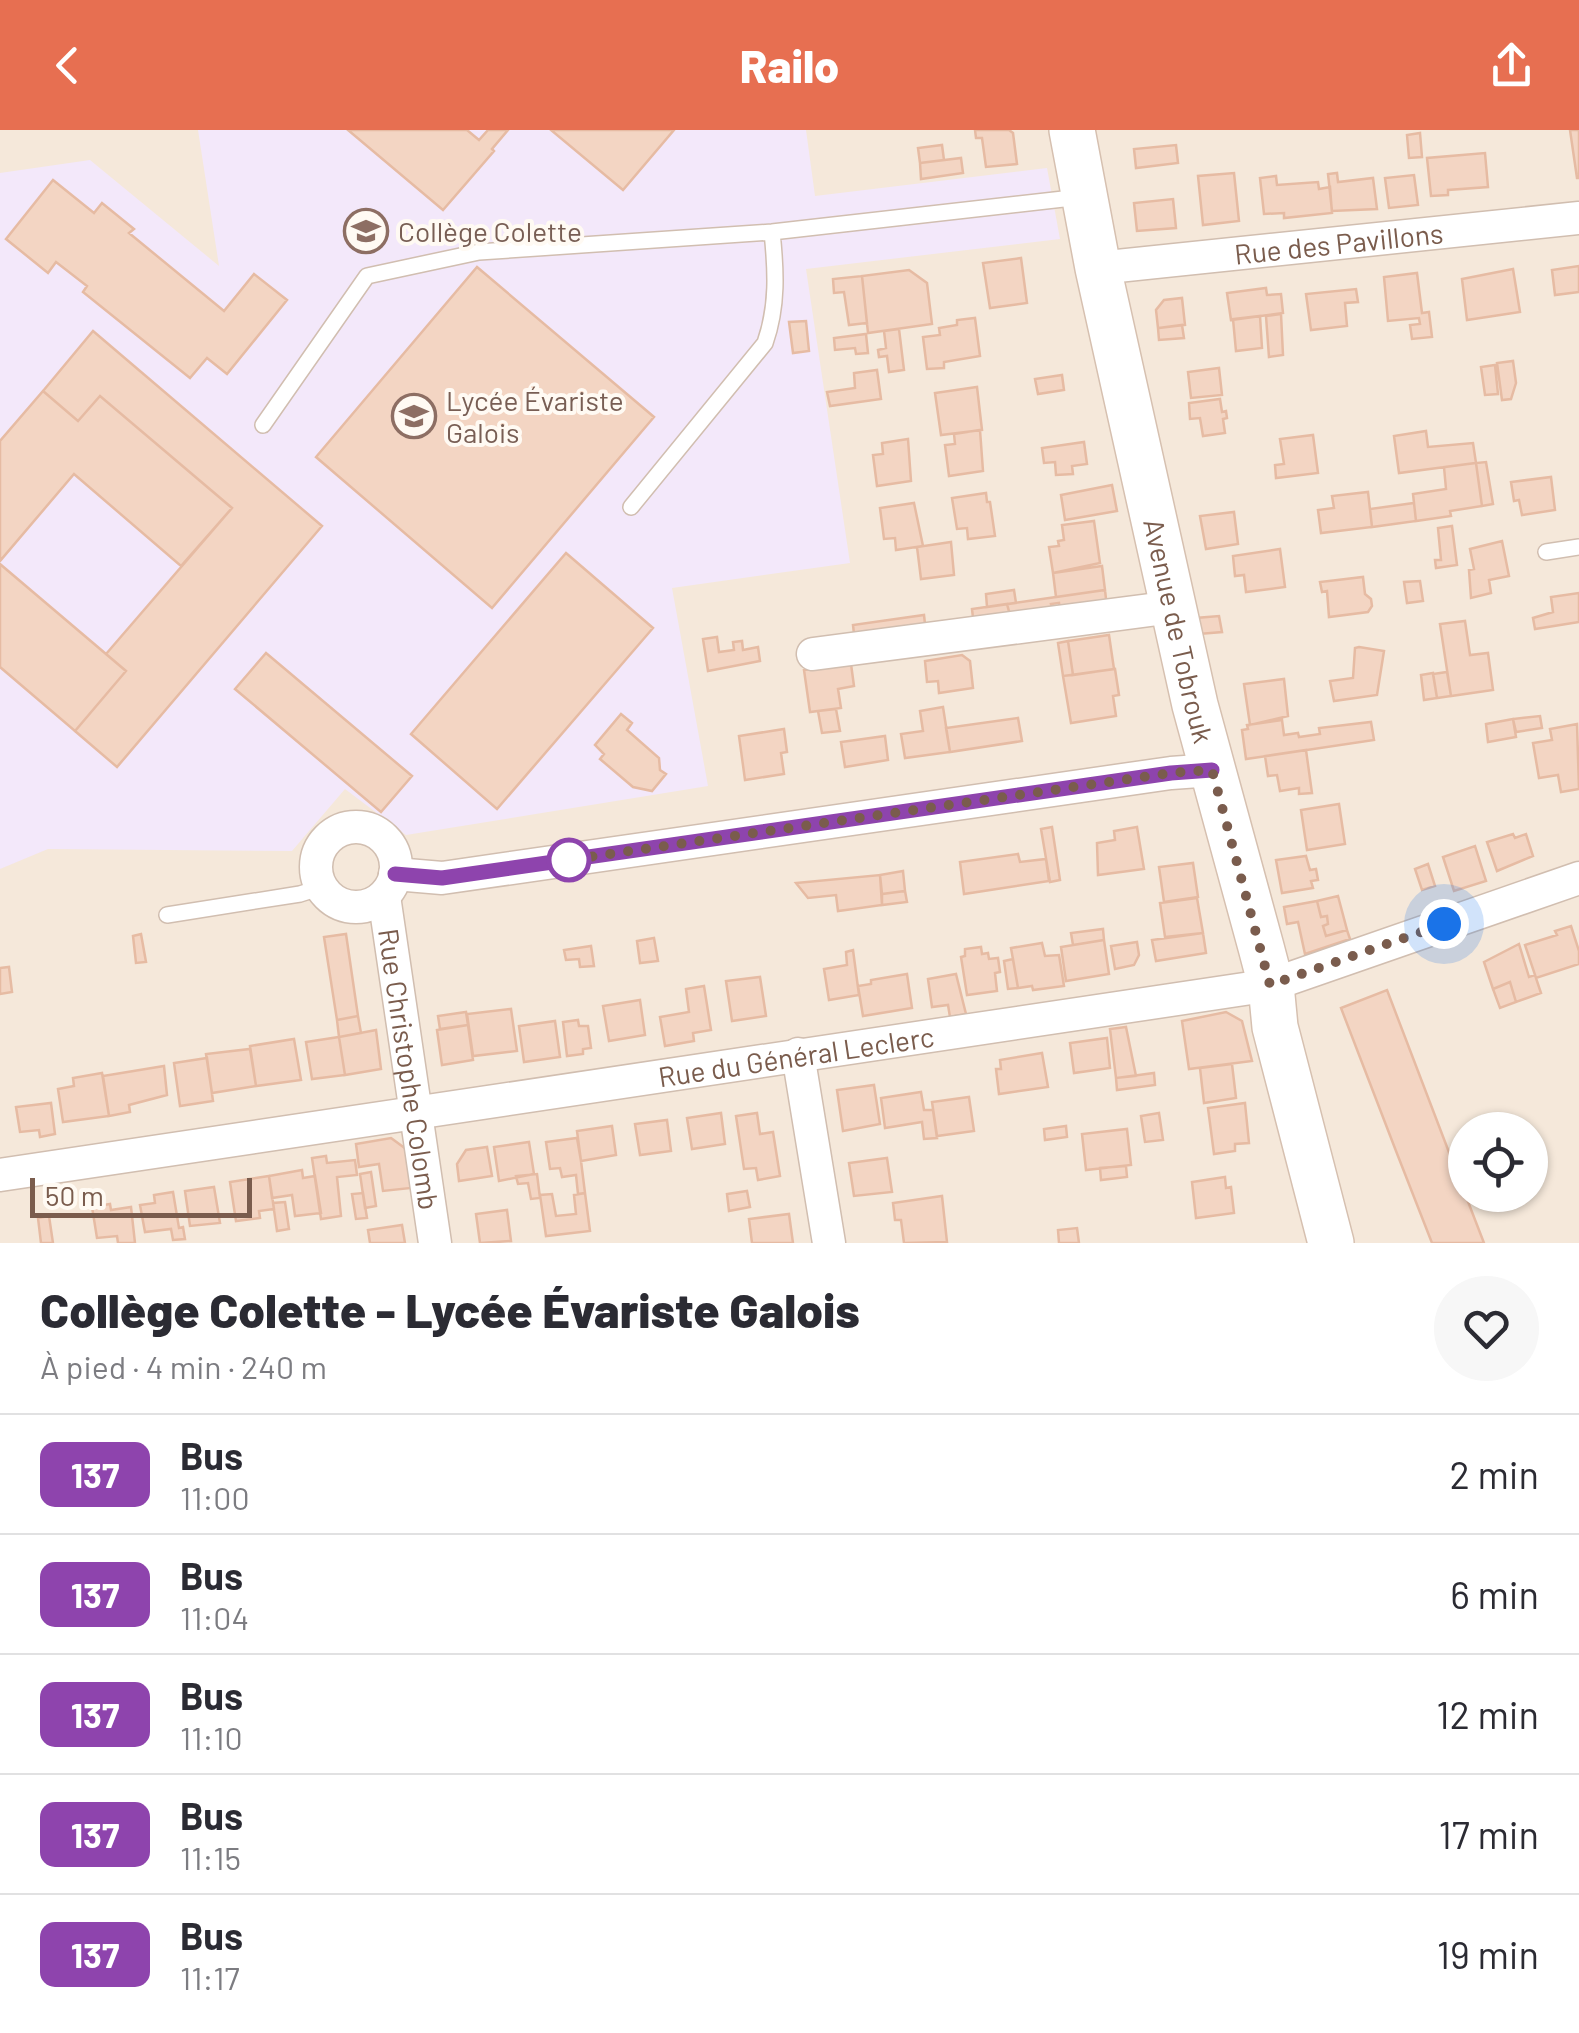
<!DOCTYPE html>
<html lang="fr">
<head>
<meta charset="utf-8">
<style>
  :root { --surface:#fff; --page:#f7f7f7; --text:#2b2b33; --muted:#7c7c81; --line:#e1e1e2; --accent:#e76f51 }
  body { margin:0; font-family:Barlow,sans-serif; background:var(--page); color:var(--text); height:100vh; display:flex; flex-direction:column; font-size:38px; white-space:nowrap }
  * { box-sizing:border-box; margin:0 }
  p { font-size:32px; color:var(--muted) }
  .icon { flex:none; width:55px; height:55px; fill:none; stroke:currentColor; stroke-width:2; stroke-linecap:round; stroke-linejoin:round }
  .map { position:relative; height:1113px; overflow:hidden }
  .details { display:flex; flex-direction:column; background:var(--surface); flex:1 }
  .details>* { flex:none }
  .badge { padding:0 20px; border-radius:15px; font-size:35px; line-height:65px }
  .controls { position:absolute; left:1448px; top:982px; display:grid; gap:20px }
  .controls a { display:grid; place-items:center; width:100px; height:100px; border-radius:50%; background:var(--surface); box-shadow:0 2px 8px #0004; font-size:50px }
  .scale { position:absolute; left:30px; bottom:25px; width:222px; box-sizing:border-box; padding-left:10px; border:5px solid #7a5c4d; border-top:0; font-size:28px; line-height:35px; white-space:nowrap; color:#7a5c4d; -webkit-text-stroke:8px #fffaf3; paint-order:stroke }
  .you { position:absolute; width:50px; height:50px; margin:-25px; border:8px solid #fff; border-radius:50%; background:#1a73e8; box-shadow:0 0 0 15px #1a73e833 }
  .map>.badge { position:absolute; translate:-50% -50%; box-shadow:0 0 0 5px #fff }
  .round { display:grid; place-items:center; flex:none; width:105px; height:105px; border-radius:52px; background:var(--page) }
  .head { display:flex; align-items:center; justify-content:space-between; height:170px; padding:0 40px }
  h1 { font-size:48px; font-weight:800; line-height:75px }
  ul { padding:0; list-style:none }
  li { display:flex; align-items:center; gap:30px; height:120px; padding:0 40px; border-top:2px solid var(--line) }
  li div { flex:1 }
  li b { display:block; font-size:38px }
  li em { font-style:normal }
  li .badge { min-width:110px; font-weight:700; text-align:center }
  header { display:flex; justify-content:space-between; align-items:center; height:130px; padding:0 40px; background:var(--accent); color:#fff; font-size:45px; font-weight:800 }
  .map>svg:first-child { display:block }
  .residential { fill:#f5e8da; fill-rule:evenodd }
  .education { fill:#f3e8fa }
  .building { fill:#f3d5c3; stroke:#e6bba3; stroke-width:2.5 }
  .lines { fill:none; stroke-linecap:round; stroke-linejoin:round }
  .lane-casing { stroke:#d1beb0; stroke-width:18 }
  .street-casing { stroke:#d1beb0; stroke-width:35 }
  .secondary-casing { stroke:#d6c0b0; stroke-width:48 }
  .lane { stroke:#fff; stroke-width:15 }
  .street { stroke:#fff; stroke-width:32 }
  .secondary { stroke:#fff; stroke-width:45 }
  .line-casing { stroke:#fff; stroke-width:22 }
  .line { stroke:#8e44ad; stroke-width:15 }
  .walk { stroke:#7a5c4d; stroke-width:10; stroke-dasharray:0 18 }
  .stop-dot { fill:#fff; stroke:#8e44ad; stroke-width:5 }
  .labels { text-anchor:middle; dominant-baseline:central; stroke-width:8; stroke-linejoin:round; paint-order:stroke }
  .education-label { font-size:28px; fill:#785e54; stroke:#fffaf3; text-anchor:start }
  .street-label { font-size:28px; fill:#7a5c4d; stroke:#fffaf3 }
</style>
</head>
<body>
<header><svg class="icon" aria-label="back" viewBox="0 0 24 24"><path d="M15 5l-7 7 7 7"/></svg>Railo<svg class="icon" aria-label="share" viewBox="0 0 24 24"><path d="M12 15V3M7 8l5-5 5 5M5 13v7h14v-7"/></svg></header>
<div class="map">
<svg width="1579" height="1113" viewBox="0 0 1579 1113">
  <rect width="100%" height="100%" fill="#fdf6ec"/>
  <path class="residential" d="M0,0H1579V1113H0ZM1465,1000H1530V1065H1465Z"/>
  <path class="education" d="M198,0H806L815,66L1047,38L1060,109L806,139L850,433L672,458L708,656L406,705L345,659L292,721L48,719L0,739V43L90,30L219,136Z"/>
  <path class="building" d="M348,0H467L479,10L488,0H508L492,19L494,21L443,80Z
    M551,0H674L623,60Z
    M975,0H1009L1013,3L1017,34L986,37L982,8H976Z
    M1570,0H1579V48H1577Z
    M1420,3L1422,27L1409,28L1407,5Z
    M942,15L944,30L920,33L918,18Z
    M1176,15L1178,33L1136,38L1134,19Z
    M1485,23L1488,57L1448,60V65L1431,66L1427,28Z
    M961,28L963,43L921,49L920,33Z
    M1234,43L1239,91L1203,95L1198,46Z
    M1337,43L1338,52L1373,48L1377,79L1332,81L1328,44Z
    M1414,45L1418,75L1389,78L1385,48Z
    M1276,46L1277,55L1318,52L1319,59L1330,57L1332,83L1284,88V83L1264,84L1260,48Z
    M53,50L94,83L102,73L134,99L129,103L224,181L254,144L287,170L227,244L207,228L190,248L83,162L87,156L56,132L48,143L6,109Z
    M1173,69L1176,98L1137,101L1134,73Z
    M1021,128L1027,173L990,178L983,133Z
    M1579,136V162L1555,165L1552,140Z
    M477,137L654,287L492,478L316,327Z
    M1513,139L1520,182L1467,190L1462,149Z
    M909,140L927,153L932,194L868,203L862,146Z
    M1417,143L1422,183L1429,182L1432,207L1412,209L1410,195L1420,194L1419,188L1388,191L1384,147Z
    M862,146L867,193L849,195L844,162L834,163L833,149Z
    M1266,158L1267,165L1281,164L1283,183L1231,190L1227,163Z
    M1356,159L1358,172L1345,173L1347,196L1311,200L1306,164Z
    M1182,168L1185,195L1158,198L1156,180L1164,170Z
    M1281,184L1283,225L1269,227L1266,186Z
    M1260,186L1262,218L1236,221L1233,189Z
    M975,188L980,226L944,232V238L927,239L923,207L940,205L939,198L957,195V190Z
    M806,191L809,221L793,223L789,192Z
    M1182,195L1184,208L1159,210L1158,198Z
    M899,199L904,240L889,242L887,226L879,227L878,220L886,218L884,201Z
    M93,201L322,396L117,637L75,601L126,541L106,524L232,378L100,266L78,291L43,261Z
    M866,204L868,223L856,224L855,218L835,220L834,208Z
    M1513,231L1516,253L1511,269L1502,270L1497,233Z
    M1495,235L1498,264L1485,265L1481,237Z
    M1219,238L1222,265L1191,268L1188,242Z
    M877,240L881,269L830,276L827,262L855,258L854,243Z
    M1062,245L1064,260L1038,264L1035,249Z
    M977,257L982,300L941,305L935,263Z
    M43,261L78,291L100,266L232,378L181,436L74,344L0,431V311Z
    M1220,269L1222,282L1226,281L1227,288L1223,289L1225,303L1203,306L1200,288L1190,289L1189,273Z
    M980,300L983,341L949,346L945,315L955,314L954,304Z
    M1426,301L1428,317L1473,313L1476,333L1399,343L1394,306Z
    M1313,305L1318,343L1276,348L1275,335L1284,334L1280,309Z
    M908,309L911,351L877,356L873,325L883,324L882,313Z
    M1084,312L1087,334L1072,336L1073,344L1056,345L1055,332L1044,333L1042,318Z
    M1486,332L1493,374L1482,376L1476,333Z
    M1476,333L1482,376L1450,381L1451,386L1416,391L1413,364L1446,359L1444,337Z
    M1551,347L1555,380L1522,385L1519,370L1514,371L1511,352Z
    M1112,355L1117,381L1065,390L1061,365Z
    M1368,362L1372,397L1321,403L1318,380L1334,378L1332,366Z
    M986,363L987,372H990L995,406L968,409L967,398L957,399L952,368Z
    M914,373L923,416L896,420L895,408L884,409L880,378Z
    M1414,373L1416,391L1372,397L1370,379Z
    M1234,382L1238,414L1206,419L1200,386Z
    M1094,391L1100,433L1053,443L1049,417L1059,416L1058,411L1064,410L1062,395Z
    M1452,396L1457,435L1436,438L1435,430H1441L1438,398Z
    M1502,411L1509,446L1489,450L1491,463L1471,468L1469,440L1474,439L1470,419Z
    M951,412L954,445L921,449L917,417Z
    M1280,419L1285,457L1246,462L1244,445L1235,446L1233,426Z
    M566,423L653,498L497,679L411,604Z
    M0,434L126,541L75,601L0,537Z
    M1102,436L1105,460L1056,467L1053,443Z
    M1363,447L1365,464L1371,469L1372,476L1368,482L1329,487L1327,461L1322,462L1320,452Z
    M1420,451L1423,471L1407,473L1404,452Z
    M1014,460L1016,473L987,477L986,464Z
    M1105,460L1107,478L1061,485L1059,473L1051,474L1052,478L1010,485L1007,474Z
    M1579,463V492L1535,499L1533,488L1553,482L1551,467Z
    M1007,474L1010,485L973,488L972,479Z
    M924,485L926,503L855,513L853,495Z
    M1219,486L1222,502L1199,504L1196,488Z
    M1465,491L1470,525L1488,523L1493,560L1451,566L1440,494Z
    M1109,505L1114,539L1073,545L1068,511Z
    M717,507L719,522L734,520L733,512L742,511L743,520L758,517L760,531L708,541L703,509Z
    M1068,511L1073,545L1063,546L1058,513Z
    M1359,517L1384,521L1377,565L1334,571L1330,551L1353,548L1355,518Z
    M266,523L412,646L381,682L235,559Z
    M962,525L970,531L973,558L939,563L938,551L927,552L925,531Z
    M851,534L854,556L838,559L841,578L810,582L804,540Z
    M1115,539L1119,565L1113,566L1116,586L1071,593L1063,546Z
    M1447,542L1451,566L1437,568L1433,544Z
    M1433,543L1437,568L1424,570L1421,545Z
    M1284,549L1288,586L1250,595L1244,554Z
    M943,577L950,622L905,628L901,604L923,601L920,581Z
    M836,579L840,601L822,603L818,581Z
    M621,584L632,593L627,600L659,628L660,640L666,644L652,661L633,657L600,629L604,624L595,615Z
    M1540,586L1542,598L1516,602L1513,589Z
    M1018,588L1022,611L950,622L946,598Z
    M1513,589L1516,607L1488,612L1486,594Z
    M1282,590L1284,605L1298,603L1299,607L1320,604L1319,598L1371,592L1374,610L1246,629L1242,600L1248,599L1247,595Z
    M1577,594L1579,659L1561,662L1558,645L1539,648L1533,613L1552,610L1550,599Z
    M784,599L787,622L781,623L784,644L745,650L739,606Z
    M885,606L888,630L845,637L841,612Z
    M1306,620L1312,663L1299,664V658L1280,661L1277,645L1268,646L1265,626Z
    M1339,674L1345,714L1307,720L1301,680Z
    M1052,697L1060,750L1050,752L1041,699Z
    M1137,697L1144,739L1098,745L1097,713L1115,710L1114,701Z
    M1513,704L1515,708L1526,704L1533,726L1497,741L1487,712Z
    M1475,716L1486,751L1454,761L1443,727Z
    M1018,724L1020,732L1046,729L1049,751L964,764L960,732Z
    M1306,726L1310,740L1316,739L1318,750L1311,751L1313,758L1282,763L1276,730Z
    M1193,733L1198,767L1164,772L1159,737Z
    M1428,734L1435,756L1422,760L1415,739Z
    M903,741L905,761L882,764L880,745Z
    M880,745L882,775L846,780L838,781L836,765L808,768L796,753Z
    M905,761L907,772L882,775V764Z
    M1338,766L1347,800L1326,806L1323,796L1328,794L1327,786L1321,787L1317,771Z
    M1197,768L1203,803L1165,807L1160,773Z
    M1317,771L1321,787L1327,786L1328,794L1323,796L1326,806L1347,800L1350,809L1305,824L1298,792L1287,794L1284,777Z
    M1571,796L1579,821V834L1536,848L1525,815L1557,805L1555,801Z
    M1103,799L1104,810L1073,815L1071,803Z
    M1203,803L1206,823L1156,831L1152,810Z
    M141,804L146,832L136,833L133,806Z
    M346,804L358,886L337,890L324,807Z
    M654,808L658,831L640,833L637,811Z
    M1104,810L1109,844L1066,851L1061,817Z
    M1137,812L1139,825L1134,835L1115,839L1111,816Z
    M1042,813L1045,826L1059,825L1064,856L1033,860L1032,856L1018,858L1011,818Z
    M1519,814L1529,847L1535,845L1541,863L1516,872L1510,852L1493,859L1484,832Z
    M591,816L594,836L580,837L579,829L566,830L564,820Z
    M981,817L982,824L988,823L989,829L998,828L1000,842L995,843L997,861L967,865L961,827L965,826V819Z
    M853,820L859,865L829,870L824,839L847,835L846,822Z
    M1013,829L1018,858L1008,859L1004,831Z
    M9,837L12,862L0,864V838Z
    M907,844L912,878L863,886L858,856L871,854V850Z
    M956,844L966,884L950,887L948,875L932,877L928,849Z
    M760,847L766,886L732,891L726,851Z
    M1510,852L1516,872L1500,878L1493,859Z
    M704,856L711,900L693,903L694,911L665,916L660,887L689,882L686,859Z
    M1387,860L1455,1038L1484,1113H1432L1396,1021L1341,878Z
    M640,870L645,905L609,911L603,876Z
    M511,879L517,921L473,926L467,884Z
    M466,882L468,895L440,899L438,886Z
    M1226,882L1242,891L1252,931L1189,939L1182,891Z
    M358,886L361,903L339,907L337,890Z
    M578,890L579,896H588L591,918L583,919V924L567,926L563,892Z
    M555,891L560,927L524,932L519,896Z
    M468,895L473,930L442,935L437,900Z
    M1126,897L1136,946L1116,948L1110,899Z
    M376,900L381,939L345,945L339,907Z
    M339,907L345,945L312,949L306,912Z
    M1107,908L1110,938L1074,943L1070,913Z
    M294,909L301,950L256,956L250,916Z
    M250,919L256,956L212,963L206,924Z
    M1042,923L1048,957L999,964L996,939H1001L1000,930Z
    M207,928L213,971L180,976L174,933Z
    M1232,934L1236,968L1204,973L1200,938Z
    M164,936L167,965L129,975L130,982L109,986L103,946Z
    M102,943L109,986L63,992L58,959L74,956L73,948Z
    M1154,943L1155,955L1117,960L1116,948Z
    M874,955L880,994L843,1001L837,960Z
    M921,962L924,980H933L937,1008L924,1009L922,992L885,998L881,968Z
    M969,967L974,1001L937,1006L932,972Z
    M51,973L55,1004L40,1007L39,1000L20,1002L16,977Z
    M1245,973L1249,1013L1235,1014V1021L1214,1024L1208,978Z
    M721,983L725,1014L692,1019L687,988Z
    M757,983L760,1004L773,1002L780,1046L758,1050L756,1038L744,1039L736,986Z
    M1159,983L1163,1010L1145,1012L1141,986Z
    M667,990L671,1021L640,1025L635,994Z
    M612,996L616,1025L581,1031L577,1001Z
    M1066,996L1067,1007L1045,1010L1044,999Z
    M1127,999L1131,1035L1086,1040L1082,1004Z
    M391,1008L406,1019L411,1058L383,1061L379,1034L359,1037L356,1014Z
    M577,1008L581,1031L585,1063L578,1064L576,1045L562,1047L560,1038L550,1039L546,1012Z
    M529,1012L534,1044L499,1051L494,1017Z
    M487,1017L492,1046L459,1051L457,1034L466,1020Z
    M326,1026L327,1033L355,1030L357,1045L337,1047L341,1086L321,1089L312,1028Z
    M887,1028L892,1062L854,1066L849,1033Z
    M1126,1036L1127,1047L1101,1050L1100,1038Z
    M302,1040L303,1048L315,1046L321,1083L295,1086L292,1065L272,1068L269,1046Z
    M371,1042L376,1076L365,1078L360,1044Z
    M537,1044L540,1068L531,1069L528,1053L518,1054L516,1046Z
    M269,1046L274,1079L259,1081L260,1088L236,1091L230,1052Z
    M1225,1047L1226,1058L1231,1057L1234,1083L1196,1088L1192,1052Z
    M214,1057L220,1093L190,1096L185,1061Z
    M747,1061L750,1077L729,1081L727,1064Z
    M173,1062L179,1098L183,1097L185,1109L173,1110L171,1099L145,1102L140,1075L155,1073L154,1065Z
    M363,1063L367,1088L356,1089L352,1064Z
    M585,1063L590,1101L546,1106L540,1065L552,1064L556,1086L576,1084L574,1065Z
    M942,1066L947,1112L904,1113L901,1090H895L893,1073Z
    M285,1072L289,1099L277,1101L273,1073Z
    M110,1074L111,1080L131,1077L135,1113H118L117,1106L97,1108L92,1077Z
    M507,1080L511,1111L480,1113L476,1084Z
    M789,1084L793,1113H752L749,1089Z
    M49,1086L53,1113H41L38,1088Z
    M402,1095L405,1113H370L368,1100Z
    M1077,1098L1079,1113H1059L1058,1100Z"/>
  <g class="lines">
    <defs>
      <path id="lane" d="M263,295L367,146L479,122L772,102L1081,67
        M631,377L765,213C778,176 776,140 772,102
        M1546,422L1579,417
        M167,785L300,764L322,757"/>
      <g id="street">
        <path id="s1" d="M1098,138L1579,88"/>
        <path d="M813,524L1173,477"/>
        <circle cx="356" cy="737" r="40"/>
        <path d="M395,744L442,748L1171,643L1213,640"/>
        <path id="s2" d="M384,766L435,1113"/>
        <path d="M798,924L829,1113"/>
        <path id="s3" d="M0,1045L1271,855L1579,748"/>
      </g>
      <g id="secondary">
        <path id="s4" d="M1072,0L1098,138L1195,575L1261,817L1271,855L1275,897L1331,1113"/>
      </g>
    </defs>
    <use href="#lane" class="lane-casing"/>
    <use href="#street" class="street-casing"/>
    <use href="#secondary" class="secondary-casing"/>
    <use href="#lane" class="lane"/>
    <use href="#street" class="street"/>
    <use href="#secondary" class="secondary"/>
  </g>
  <g class="lines">
    <defs>
      <path id="line" d="M395,744L442,748L1171,643L1212,640"/>
    </defs>
    <use href="#line" class="line-casing"/>
    <use href="#line" class="line"/>
    <path class="walk" d="M569,730L554,732L1171,643L1212,640L1270,855L1444,794"/>
  </g>
  <defs>
    <symbol id="school-ring" viewBox="-11 -11 22 22"><circle r="9.5" fill="#fffaf3" stroke="#8d6e63" stroke-width="1.5"/><path d="M0-5L7-2L0 1L-7-2ZM-4 1L0 2.5L4 1V4Q0 6-4 4Z" fill="#8d6e63"/></symbol>
  </defs>
  <g fill-rule="evenodd">
    <use href="#school-ring" x="341" y="76" width="50" height="50"/>
    <use href="#school-ring" x="389" y="261" width="50" height="50"/>
  </g>
  <circle class="stop-dot" cx="569" cy="730" r="20"/>
  <g class="labels">
    <g class="education-label">
      <text x="398" y="101">Collège Colette</text>
      <text x="446" y="270">Lycée Évariste<tspan x="446" dy="32">Galois</tspan></text>
    </g>
    <g class="street-label">
      <text stroke="none"><textPath href="#s1" startOffset="242">Rue des Pavillons</textPath></text>
      <text stroke="none"><textPath href="#s4" startOffset="512">Avenue de Tobrouk</textPath></text>
      <text stroke="none"><textPath href="#s3" startOffset="805">Rue du Général Leclerc</textPath></text>
      <text stroke="none"><textPath href="#s2" startOffset="175">Rue Christophe Colomb</textPath></text>
    </g>
  </g>
</svg>
<div class="controls">
<a><svg class="icon" aria-label="locate" viewBox="0 0 24 24"><circle cx="12" cy="12" r="6"/><path d="M12 2v4M12 18v4M2 12h4M18 12h4"/></svg></a>
</div>
<div class="scale">50 m</div>
<div class="you" style="left:1444px;top:794px"></div>
</div>
<section class="details">
<div class="head"><div><h1>Collège Colette - Lycée Évariste Galois</h1><p>À pied · 4 min · 240 m</p></div><a class="round"><svg class="icon" aria-label="heart" viewBox="0 0 24 24"><path d="M12 20l-8-8c-3-5 5-10 8-4 3-6 11-1 8 4z"/></svg></a></div>
<ul>
<li><span class="badge" style="background:#8e44ad;color:#fff">137</span><div><b>Bus</b><p>11:00</p></div><em>2 min</em></li>
<li><span class="badge" style="background:#8e44ad;color:#fff">137</span><div><b>Bus</b><p>11:04</p></div><em>6 min</em></li>
<li><span class="badge" style="background:#8e44ad;color:#fff">137</span><div><b>Bus</b><p>11:10</p></div><em>12 min</em></li>
<li><span class="badge" style="background:#8e44ad;color:#fff">137</span><div><b>Bus</b><p>11:15</p></div><em>17 min</em></li>
<li><span class="badge" style="background:#8e44ad;color:#fff">137</span><div><b>Bus</b><p>11:17</p></div><em>19 min</em></li>
</ul>
</section>
</body>
</html>
